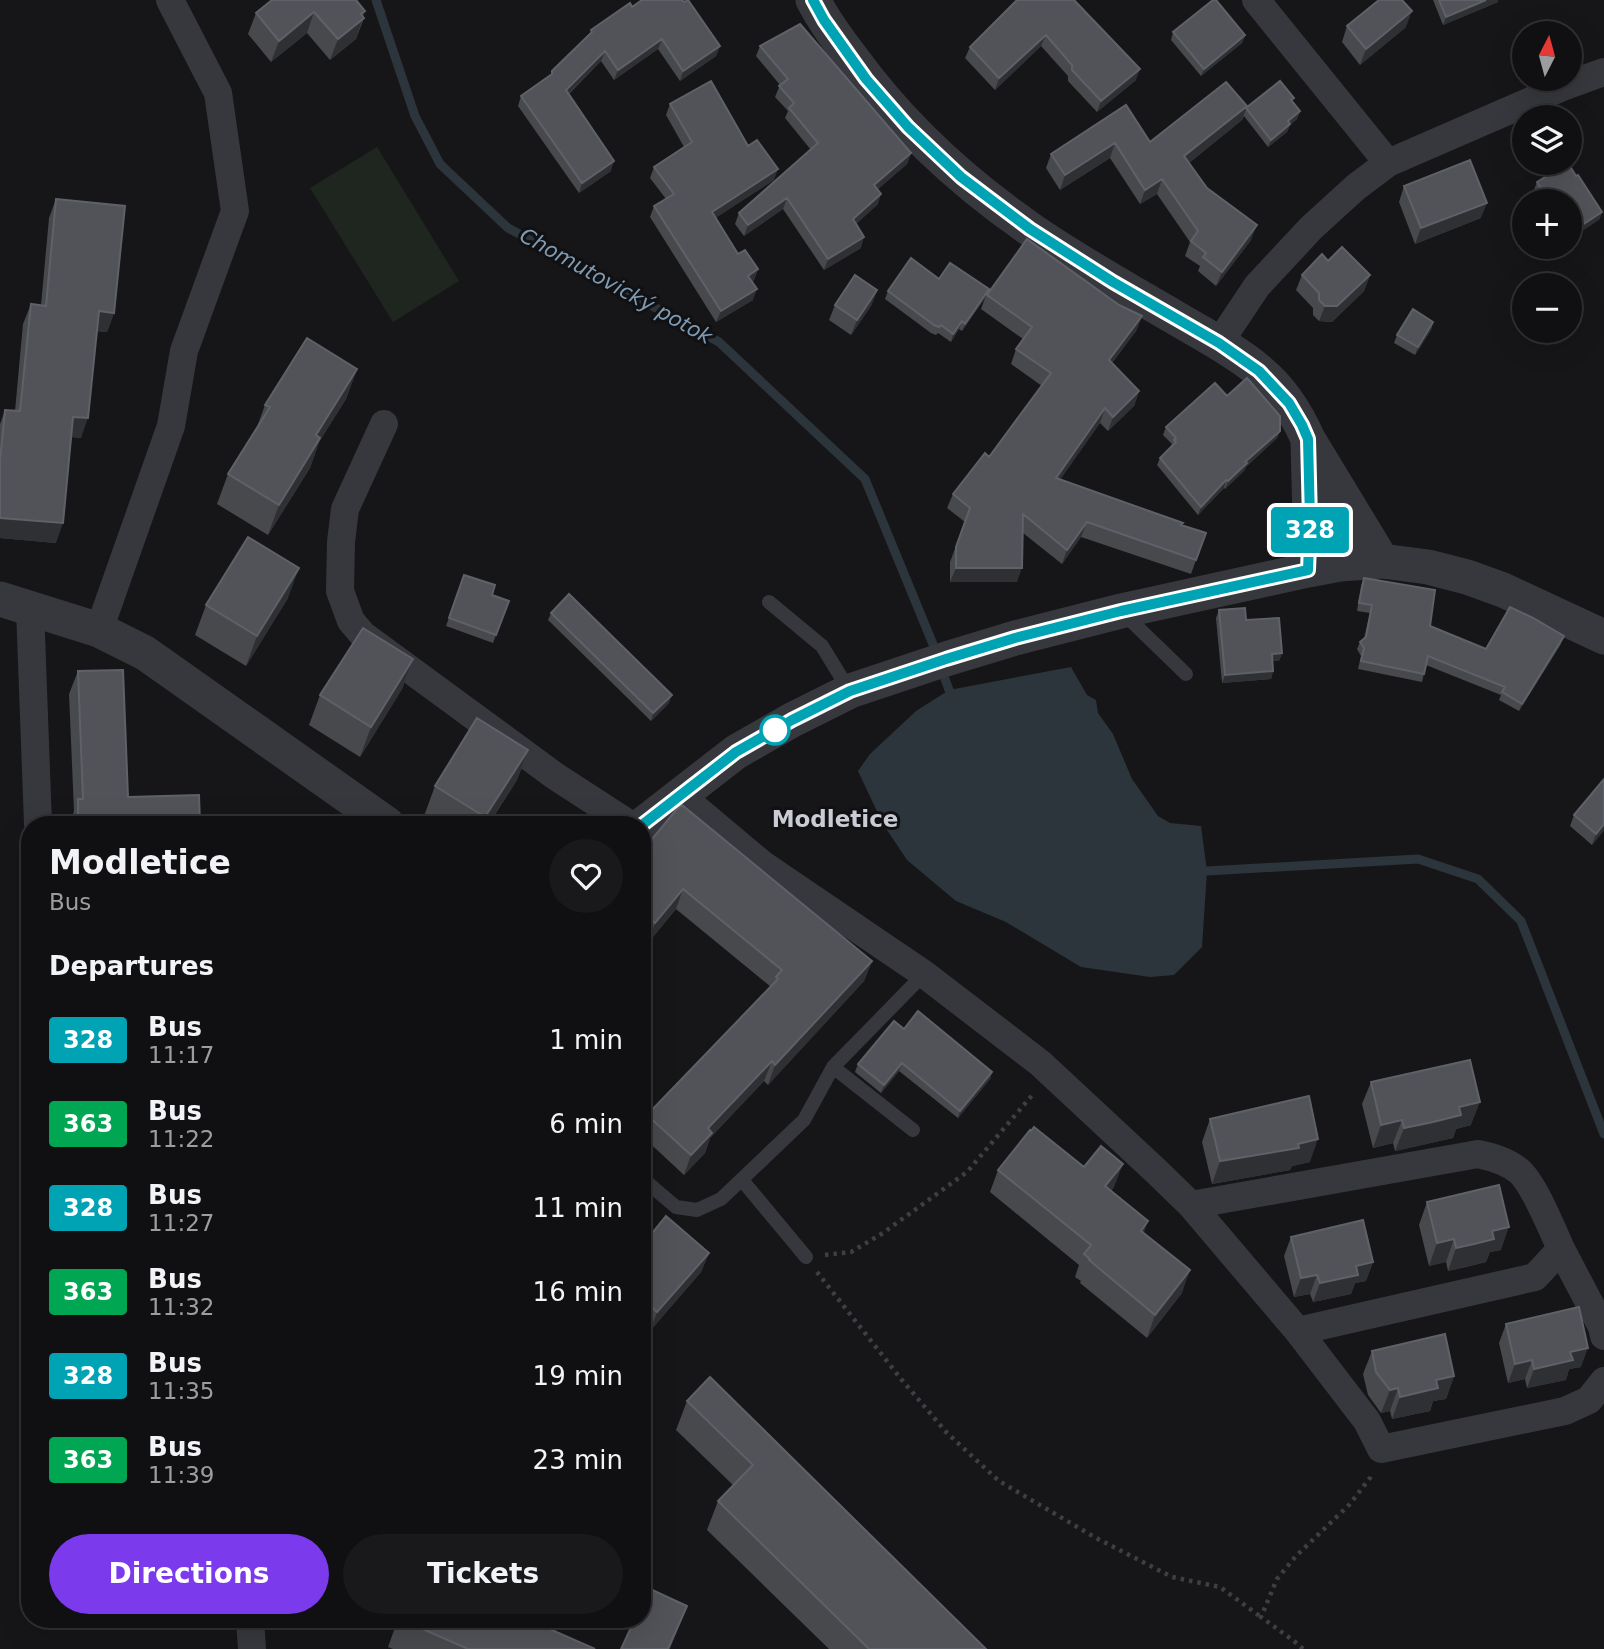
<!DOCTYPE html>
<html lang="en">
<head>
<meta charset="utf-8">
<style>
  :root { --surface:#101012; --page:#19191b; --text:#f1f3f6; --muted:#9c9d9f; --line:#303032; --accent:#7c3aed }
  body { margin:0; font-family:"DejaVu Sans",sans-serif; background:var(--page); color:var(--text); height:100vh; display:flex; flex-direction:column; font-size:26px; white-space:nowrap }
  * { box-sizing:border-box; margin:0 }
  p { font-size:23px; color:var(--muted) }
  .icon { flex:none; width:38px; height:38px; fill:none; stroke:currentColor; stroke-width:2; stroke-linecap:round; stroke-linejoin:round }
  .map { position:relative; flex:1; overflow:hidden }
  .details { position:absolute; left:21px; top:816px; width:630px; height:812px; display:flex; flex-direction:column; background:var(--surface); border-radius:28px; box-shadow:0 7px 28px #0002,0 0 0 2px var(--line) }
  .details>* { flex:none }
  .badge { padding:0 14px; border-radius:5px; font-size:24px; line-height:46px }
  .needle { width:46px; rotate:6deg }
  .buttons { position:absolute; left:1512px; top:21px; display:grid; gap:14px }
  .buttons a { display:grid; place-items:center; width:70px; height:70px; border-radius:50%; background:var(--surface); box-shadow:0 7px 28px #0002,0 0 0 2px var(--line); font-size:35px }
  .map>.badge { position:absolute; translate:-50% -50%; box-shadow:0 0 0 4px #fff }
  h2 { padding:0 28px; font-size:26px; line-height:63px }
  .round { display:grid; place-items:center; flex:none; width:74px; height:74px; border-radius:37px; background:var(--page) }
  .overview { display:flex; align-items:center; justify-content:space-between; height:119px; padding:0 28px }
  h1 { font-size:33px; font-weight:800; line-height:52px }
  .primary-button { display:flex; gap:14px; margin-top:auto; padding:14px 28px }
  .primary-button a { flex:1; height:80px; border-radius:42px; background:var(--accent); color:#fff; font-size:28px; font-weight:800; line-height:80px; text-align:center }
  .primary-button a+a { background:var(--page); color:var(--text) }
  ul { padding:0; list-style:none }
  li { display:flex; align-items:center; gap:21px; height:84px; padding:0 28px }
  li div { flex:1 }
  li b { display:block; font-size:26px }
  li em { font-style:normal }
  li .badge { min-width:77px; font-weight:700; text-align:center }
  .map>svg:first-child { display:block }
  .green { fill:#1e261f }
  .water { fill:#2c353c }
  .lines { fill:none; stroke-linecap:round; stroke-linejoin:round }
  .stream { stroke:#2c353c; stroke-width:9 }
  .path { stroke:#3d3f44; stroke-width:4.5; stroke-dasharray:3.5 5; stroke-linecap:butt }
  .service { stroke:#37383d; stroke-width:14 }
  .minor { stroke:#37383d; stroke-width:28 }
  .tertiary { stroke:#37383d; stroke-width:35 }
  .wall { fill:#47494d }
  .shaded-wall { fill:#2f3033 }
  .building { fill:#525359; stroke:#5f6168; stroke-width:2 }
  .line-casing { stroke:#fff; stroke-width:16 }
  .line { stroke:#00a3b4; stroke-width:10 }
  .stop-dot { fill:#fff; stroke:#00a3b4; stroke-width:3.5 }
  .labels { text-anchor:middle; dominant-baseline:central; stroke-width:6; stroke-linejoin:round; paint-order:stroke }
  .water-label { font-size:21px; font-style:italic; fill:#7f9bb3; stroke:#111113 }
  .quarter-label { font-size:23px; font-weight:bold; fill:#c9ccd4; stroke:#111113 }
</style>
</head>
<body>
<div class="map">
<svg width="1604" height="1649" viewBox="0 0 1604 1649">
  <rect width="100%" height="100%" fill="#161618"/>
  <path class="green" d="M377,147L459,281L393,322L310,188Z"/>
  <path class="water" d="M1071,667L1087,695L1096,700L1098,713L1113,734L1132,779L1158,816L1170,823L1201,826L1207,871L1202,947L1174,975L1150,977L1081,967L1006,922L956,901L907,860L883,824L858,771L870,754L916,711L949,690Z"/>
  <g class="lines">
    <path class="stream" d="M376,0L415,116L440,164L508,228L719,342L865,479L937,654
      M941,668L949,690L955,700
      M1198,870L1207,871L1418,859L1478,879L1521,921L1604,1134"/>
    <path class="path" d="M825,1255L851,1252L883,1233L967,1172L1034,1093
      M817,1272L901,1379L947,1433L999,1481L1096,1538L1172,1577L1220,1587L1261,1617
      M1303,1649L1294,1641L1261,1617L1277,1579L1296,1556L1350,1504L1370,1478L1372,1473"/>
    <path class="service" d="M769,602L822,646L849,690
      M1124,614L1186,674
      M833,1067L913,1130
      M642,1178L676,1207L697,1210L721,1199L804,1120L833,1067L924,974
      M742,1180L806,1257"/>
    <path class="minor" d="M1256,0L1388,163
      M1219,343L1257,286L1311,228L1356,187L1388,163L1565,86L1604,72
      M384,424L345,509L341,542L340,591L351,621L363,635L555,776L629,824
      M30,608L38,824
      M99,630L171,426L184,351L235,211L218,93L170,0
      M681,796L762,864L924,974L1040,1063L1156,1171L1191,1205L1298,1331L1367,1421L1381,1449L1565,1411L1589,1400L1604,1381
      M1191,1205L1478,1154C1492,1157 1507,1161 1519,1171C1534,1184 1552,1229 1561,1249L1535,1277L1298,1331
      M1561,1249L1602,1327L1604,1336
      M250,1619L252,1649"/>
    <path class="tertiary" d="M813,0C824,21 837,39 851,57C900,125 961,181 1030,229C1076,261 1126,289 1174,317C1201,333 1236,351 1259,371C1281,389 1297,414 1308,439L1382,561
      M1308,440L1310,520L1308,570
      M0,599L99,630L145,653L387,824
      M642,825L736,752L792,720L850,691L946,659L1015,638L1121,611L1308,570L1340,564L1382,561L1428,567L1467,577L1503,590L1604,637"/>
  </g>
  <path class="wall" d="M272,0L363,17L364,18L356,39L330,60L307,33L271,62L248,34L256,13Z
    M1017,0L1136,80L1097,112L1068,81V76L1041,46L995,90L965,58L970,47Z
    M1433,0H1498V2L1443,25Z
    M632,7L720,46L716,56L680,81L658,49L614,80L601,61L569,94L611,171L579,193L518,106L521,96L551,75L552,71L590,34L591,30Z
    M1347,26L1406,27L1360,65L1342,42Z
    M1173,32L1245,35L1242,43L1201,76L1171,40Z
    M760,46L911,153L907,164L878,189V204L856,224L861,248L824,270L783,209L744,236L735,224L739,213L811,150L785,118L788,111L775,97L780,85L756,56Z
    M1294,98L1292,101L1300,111L1297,119L1290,125L1287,132L1268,147L1244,116L1242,120L1189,163L1207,188L1251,240L1216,286L1198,271L1200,266L1185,256L1190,242L1157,194L1140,204L1110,158L1060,190L1046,168L1051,154L1126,105L1150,142L1247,108Z
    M670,104L748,146L774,180L715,218L738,254L758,269L754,280L752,281L753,300L716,322L650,217L654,206L666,199L650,178L654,167L684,147L666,115Z
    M1576,176L1602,212L1599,220L1570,201H1541L1534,190L1537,182Z
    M1404,186L1481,218L1415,244L1399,202Z
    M56,199L114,313L107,332L97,331L81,438L71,437L56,543L0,538V424L5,410L15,411L23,324L31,304L41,305L49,218Z
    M1328,261L1370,275L1364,291L1332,322L1319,321L1313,315V308L1296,290L1302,275Z
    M939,279L989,289L988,293L1119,305L1142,316L1136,331L1112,363L1139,391L1134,406L1108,431L1100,423L1060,479L1183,523L1182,525L1206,533L1191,574L1081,537L1062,564L1023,533L1017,582H950V562L965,522L947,508L953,494L989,457L1042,386L1011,364L1016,349L1023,339L981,309L985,298L962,331L959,329L951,342L938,333L936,335L931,333L885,299L888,291Z
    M877,290L871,306L851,335L829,320L835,305Z
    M1433,322L1431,330L1415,355L1394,343L1397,335Z
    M357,369L346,399L319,442L310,468L268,535L217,504L228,474L257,427L265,405Z
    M1227,396L1280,431L1277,438L1246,467L1244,471L1225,489L1224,488L1198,515L1157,465L1160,458L1171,447L1172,444L1163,435L1166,427Z
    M464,575L492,595L509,601L493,643L446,626Z
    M1364,578L1430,626L1486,649L1561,644L1519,711L1499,700L1501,695L1426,665L1422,682L1358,669L1361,656L1357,649L1360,642L1364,638L1370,613L1357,611L1361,586Z
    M288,598L246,666L195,635L206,605Z
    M1219,610L1246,620L1282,653L1279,661H1273V671L1271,679L1222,683L1216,618Z
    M551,613L669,703L651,721L548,620Z
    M413,659L402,689L360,757L309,725L320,695Z
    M78,671L128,797L200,824H70L74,811L69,694Z
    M528,750L517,780L489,824H438L424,816L435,786Z
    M1604,779V830L1592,845L1570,826L1574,815Z
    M642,851L872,961L864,981L768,1085L764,1081L710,1138L705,1153L684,1175L642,1136V1129L647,1115L771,987L676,909L648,943L642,938Z
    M904,1029L992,1072L990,1079L958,1118L899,1071L881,1093L855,1072L858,1064Z
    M1371,1082L1471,1125L1456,1129L1453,1138L1395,1151L1393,1143L1373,1148L1362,1104Z
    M1210,1119L1310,1162L1292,1166L1290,1170L1212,1184L1202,1142Z
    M998,1170L1114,1187L1111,1191L1144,1233L1182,1293L1147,1338L1080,1283L1081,1281L1075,1277L1079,1265L990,1192Z
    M1427,1202L1501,1250L1490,1252L1486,1262L1466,1267L1448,1271L1446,1262L1429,1266L1419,1225Z
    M1291,1237L1373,1262L1366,1281L1355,1283L1351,1294L1313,1302L1310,1294L1294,1297L1284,1256Z
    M642,1240L645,1242L709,1253L701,1272L650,1331L642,1324Z
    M1506,1324L1581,1367L1569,1369L1566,1380L1527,1388L1525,1379L1508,1383L1499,1343Z
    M1372,1351L1454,1376L1446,1399L1433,1401L1430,1411L1392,1419L1390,1411L1381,1413L1368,1395L1363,1374Z
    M687,1401L986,1649H829L707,1530L718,1501L733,1485L676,1430Z
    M398,1619H527L595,1649H393L388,1647Z"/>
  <path class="shaded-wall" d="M1486,0H1498V2L1443,25L1446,17Z
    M365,11L356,39L330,60L338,39Z
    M1412,11L1406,27L1360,65L1366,49Z
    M314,12L307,33L271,62L279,41Z
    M1046,35L1041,46L995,90L999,78Z
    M1245,35L1242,43L1201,76L1204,69Z
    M662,39L658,49L614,80L618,70Z
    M720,46L716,56L680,81L683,71Z
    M605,51L601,61L562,100L566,90Z
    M1140,69L1136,80L1097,112L1101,101Z
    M1247,106L1242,120L1179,171L1184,156Z
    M1300,111L1297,119L1290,125L1287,132L1268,147L1271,140L1288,121Z
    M1115,143L1110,158L1060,190L1065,175Z
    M911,153L907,164L870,196L874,185Z
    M614,161L611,171L579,193L582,183Z
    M778,169L774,180L708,223L712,212Z
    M1162,179L1157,194L1140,204L1145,190Z
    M881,194L878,204L849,230L853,219Z
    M787,198L783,209L744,236L748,225Z
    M1487,203L1481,218L1415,244L1421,228Z
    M1602,212L1599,220L1570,239V233Z
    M1257,225L1251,240L1216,286L1222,272Z
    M864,237L861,248L824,270L828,259Z
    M758,269L754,280L744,287L748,276Z
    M1370,275L1364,291L1332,322L1319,321L1325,306Z
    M757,289L753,300L716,322L721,311Z
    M989,289L985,298L962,331L965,324Z
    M877,290L871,306L851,335L857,320Z
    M99,311L114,313L107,332L92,331Z
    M1142,316L1136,331L1103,375L1109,360Z
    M962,321L959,329L951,342L953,334Z
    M1433,322L1431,330L1415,355L1418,347Z
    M357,369L346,399L319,442L310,468L268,535L279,505L316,435Z
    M1139,391L1134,406L1108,431L1113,417Z
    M1105,408L1100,423L1051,493L1056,478Z
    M73,417L88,418L81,438L66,436Z
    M1280,431L1277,438L1246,467L1244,471L1225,489L1228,481L1245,462Z
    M1226,480L1224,488L1198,515L1201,507Z
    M0,518L63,523L56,543L0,538Z
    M1087,522L1081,537L1062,564L1067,550Z
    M299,568L288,598L246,666L257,636Z
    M956,568H1022L1017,582H950Z
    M1564,636L1561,644L1519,711L1522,704Z
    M1282,653L1279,661H1269L1272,654Z
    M413,659L402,689L360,757L371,727Z
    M1273,671L1271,679L1222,683L1225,675Z
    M672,695L669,703L651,721L653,713Z
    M528,750L517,780L489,824H483L485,817Z
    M1604,824V830L1592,845L1596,834Z
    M683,889L676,909L648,943L655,923Z
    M872,961L864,981L768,1085L775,1065Z
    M772,1061L764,1081L710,1138L705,1153L684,1175L691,1155L708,1128Z
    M902,1063L899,1071L881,1093L884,1085Z
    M992,1072L990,1079L958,1118L960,1111Z
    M1480,1102L1471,1125L1456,1129L1453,1138L1395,1151L1404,1128L1459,1107Z
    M1402,1120L1393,1143L1373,1148L1381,1125Z
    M1318,1139L1310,1162L1292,1166L1290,1170L1212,1184L1220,1161Z
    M1123,1164L1114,1187L1097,1209L1105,1186Z
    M1148,1221L1140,1244L1141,1231Z
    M1509,1227L1501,1250L1490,1252L1486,1262L1448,1271L1456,1248L1492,1231Z
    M1454,1239L1446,1262L1429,1266L1437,1243Z
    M709,1253L701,1272L650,1331L657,1312Z
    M1373,1262L1366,1281L1355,1283L1351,1294L1313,1302L1320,1283L1356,1266Z
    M1190,1270L1182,1293L1147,1338L1155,1315Z
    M1317,1275L1310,1294L1294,1297L1301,1278Z
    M1588,1348L1581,1367L1569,1369L1566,1380L1527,1388L1534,1369L1570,1352Z
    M1532,1360L1525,1379L1508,1383L1515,1364Z
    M1454,1376L1446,1399L1433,1401L1430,1411L1392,1419L1400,1397L1436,1380Z
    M1398,1388L1390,1411L1381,1413L1390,1390Z
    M687,1606L670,1649H668Z"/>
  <path class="building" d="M272,0H356L365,11L361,14L364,18L338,39L314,12L279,41L256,13Z
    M642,0H682L684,2L688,0L720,46L683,71L662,39L618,70L605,51L566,90L614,161L582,183L521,96L552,74V71L592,32L591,30L630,3L632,7Z
    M1017,0H1074L1140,69L1101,101L1072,70V65L1046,35L999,78L970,47Z
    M1213,0H1216L1245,35L1204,69L1173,32Z
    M1379,0H1402L1412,11L1366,49L1347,26Z
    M1439,0H1486L1446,17Z
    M800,24L911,153L874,185L881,194L853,219L864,237L828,259L787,198L748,225L739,213L818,143L789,108L794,103L779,86L788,79L760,46Z
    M711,81L748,146L757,140L778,169L712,212L738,254L745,250L758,269L748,276L757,289L721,311L654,206L674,194L654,167L692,142L670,104Z
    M1280,81L1294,98L1291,100L1300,111L1288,121L1290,124L1271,140L1246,108Z
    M1226,82L1247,106L1184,156L1207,188L1257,225L1222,272L1203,257L1206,253L1191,241L1198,231L1162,179L1145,190L1115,143L1065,175L1051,154L1126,105L1150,142Z
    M1470,160L1487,203L1421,228L1404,186Z
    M1568,163L1576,176L1578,175L1602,212L1570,233V201H1549L1537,182Z
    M56,199L125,206L114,313L99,311L88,418L73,417L63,523L0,518V461L5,410L20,411L31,304L46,306Z
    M1027,239L1119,305L1142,316L1109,360L1139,391L1113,417L1105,408L1056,478L1183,523L1181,525L1206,533L1196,560L1087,522L1067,550L1023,514L1022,568H956V547L970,508L953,494L985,453L989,457L1051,373L1016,349L1032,327L987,295Z
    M1342,247L1370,275L1337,306H1325L1319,300V293L1302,275L1322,254L1328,261Z
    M911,258L939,279L950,263L989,289L965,324L962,321L953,334L941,325L939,327L934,325L888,291Z
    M855,275L877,290L857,320L835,305Z
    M1413,309L1433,322L1418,347L1397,335Z
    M307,338L357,369L316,435L320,438L279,505L228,474L270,407L265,405Z
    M1247,378L1280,416V431L1245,462L1247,463L1228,481L1226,480L1201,507L1160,458L1176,442L1174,440L1176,438L1166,427L1215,383L1227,396Z
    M248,537L299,568L257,636L206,605Z
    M464,575L495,585L492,595L509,601L496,635L449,618Z
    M1364,578L1435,590L1430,626L1486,649L1510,607L1533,618L1564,636L1522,704L1502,692L1505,687L1428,656L1424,674L1361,661L1364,648L1360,642L1366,637L1372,605L1359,603Z
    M569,594L672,695L653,713L551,613Z
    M1245,608L1246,620L1279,618L1282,653L1272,654L1273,671L1225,675L1219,610Z
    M363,628L413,659L371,727L320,695Z
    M123,670L128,797L199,795L200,824H78V799H83L78,671Z
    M477,718L528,750L485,817L435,786Z
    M1604,779V824L1596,834L1574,815Z
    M682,805L872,961L775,1065L772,1061L708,1128L712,1133L691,1155L647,1115L778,979L776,977L782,970L683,889L655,923L642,912V851L677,809Z
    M918,1011L992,1072L960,1111L902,1063L884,1085L858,1064L894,1021L904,1029Z
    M1470,1060L1480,1102L1459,1107L1461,1115L1433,1122L1404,1128L1402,1120L1381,1125L1371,1082Z
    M1309,1096L1318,1139L1298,1144L1299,1148L1220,1161L1210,1119Z
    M1034,1127L1084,1167L1101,1146L1123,1164L1105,1186L1148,1221L1141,1231L1190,1270L1155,1315L1089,1260L1090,1259L1084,1254L1091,1245L998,1170L1030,1130L1031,1131Z
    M1499,1185L1509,1227L1492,1231L1494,1239L1474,1244L1456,1248L1454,1239L1437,1243L1427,1202Z
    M666,1216L709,1253L657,1312L642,1298V1240L645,1242Z
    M1363,1220L1373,1262L1356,1266L1358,1275L1320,1283L1317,1275L1301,1278L1291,1237Z
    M1579,1307L1588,1348L1570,1352L1573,1360L1534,1369L1532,1360L1515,1364L1506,1324Z
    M1445,1334L1454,1376L1436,1380L1438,1388L1400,1397L1398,1388L1390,1390L1376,1372L1372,1351Z
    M710,1377L986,1649H869L718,1501L753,1465L687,1401Z
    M648,1588L687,1606L668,1649H621L635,1619H642V1602Z
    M400,1619H527L595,1649H468Z"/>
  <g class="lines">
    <defs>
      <path id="line" d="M642,825L736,752L792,720L850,691L946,659L1015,638L1121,611L1308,570L1310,520L1308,439L1302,425L1289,403L1259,371L1219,343L1113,282L1030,229L961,177L908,127L866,79L824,20L813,0"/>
    </defs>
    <use href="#line" class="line-casing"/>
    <use href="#line" class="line"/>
  </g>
  <circle class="stop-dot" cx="775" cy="730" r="14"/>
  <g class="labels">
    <g class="water-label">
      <text transform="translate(616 286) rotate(29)">Chomutovický potok</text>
    </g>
    <g class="quarter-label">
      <text x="835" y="819">Modletice</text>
    </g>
  </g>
</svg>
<div class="buttons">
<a><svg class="needle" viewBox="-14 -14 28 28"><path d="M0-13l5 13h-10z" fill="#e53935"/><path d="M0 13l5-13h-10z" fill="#9c9d9f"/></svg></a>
<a><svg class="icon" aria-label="layers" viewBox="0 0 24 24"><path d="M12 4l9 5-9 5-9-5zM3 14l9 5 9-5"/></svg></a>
<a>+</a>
<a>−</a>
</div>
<b class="badge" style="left:1310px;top:530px;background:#00a3b4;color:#fff">328</b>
<section class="details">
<div class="overview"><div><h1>Modletice</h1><p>Bus</p></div><a class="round"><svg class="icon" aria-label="heart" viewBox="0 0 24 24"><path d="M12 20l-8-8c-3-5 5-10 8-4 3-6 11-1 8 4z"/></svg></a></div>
<h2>Departures</h2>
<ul>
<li><span class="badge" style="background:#00a3b4;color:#fff">328</span><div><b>Bus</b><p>11:17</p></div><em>1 min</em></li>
<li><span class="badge" style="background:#00a651;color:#fff">363</span><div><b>Bus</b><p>11:22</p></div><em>6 min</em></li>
<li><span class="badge" style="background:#00a3b4;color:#fff">328</span><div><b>Bus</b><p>11:27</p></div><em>11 min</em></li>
<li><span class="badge" style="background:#00a651;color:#fff">363</span><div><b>Bus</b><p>11:32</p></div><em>16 min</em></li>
<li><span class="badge" style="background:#00a3b4;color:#fff">328</span><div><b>Bus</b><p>11:35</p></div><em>19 min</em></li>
<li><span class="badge" style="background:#00a651;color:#fff">363</span><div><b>Bus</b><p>11:39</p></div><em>23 min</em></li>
</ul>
<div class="primary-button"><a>Directions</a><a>Tickets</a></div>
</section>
</div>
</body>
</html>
